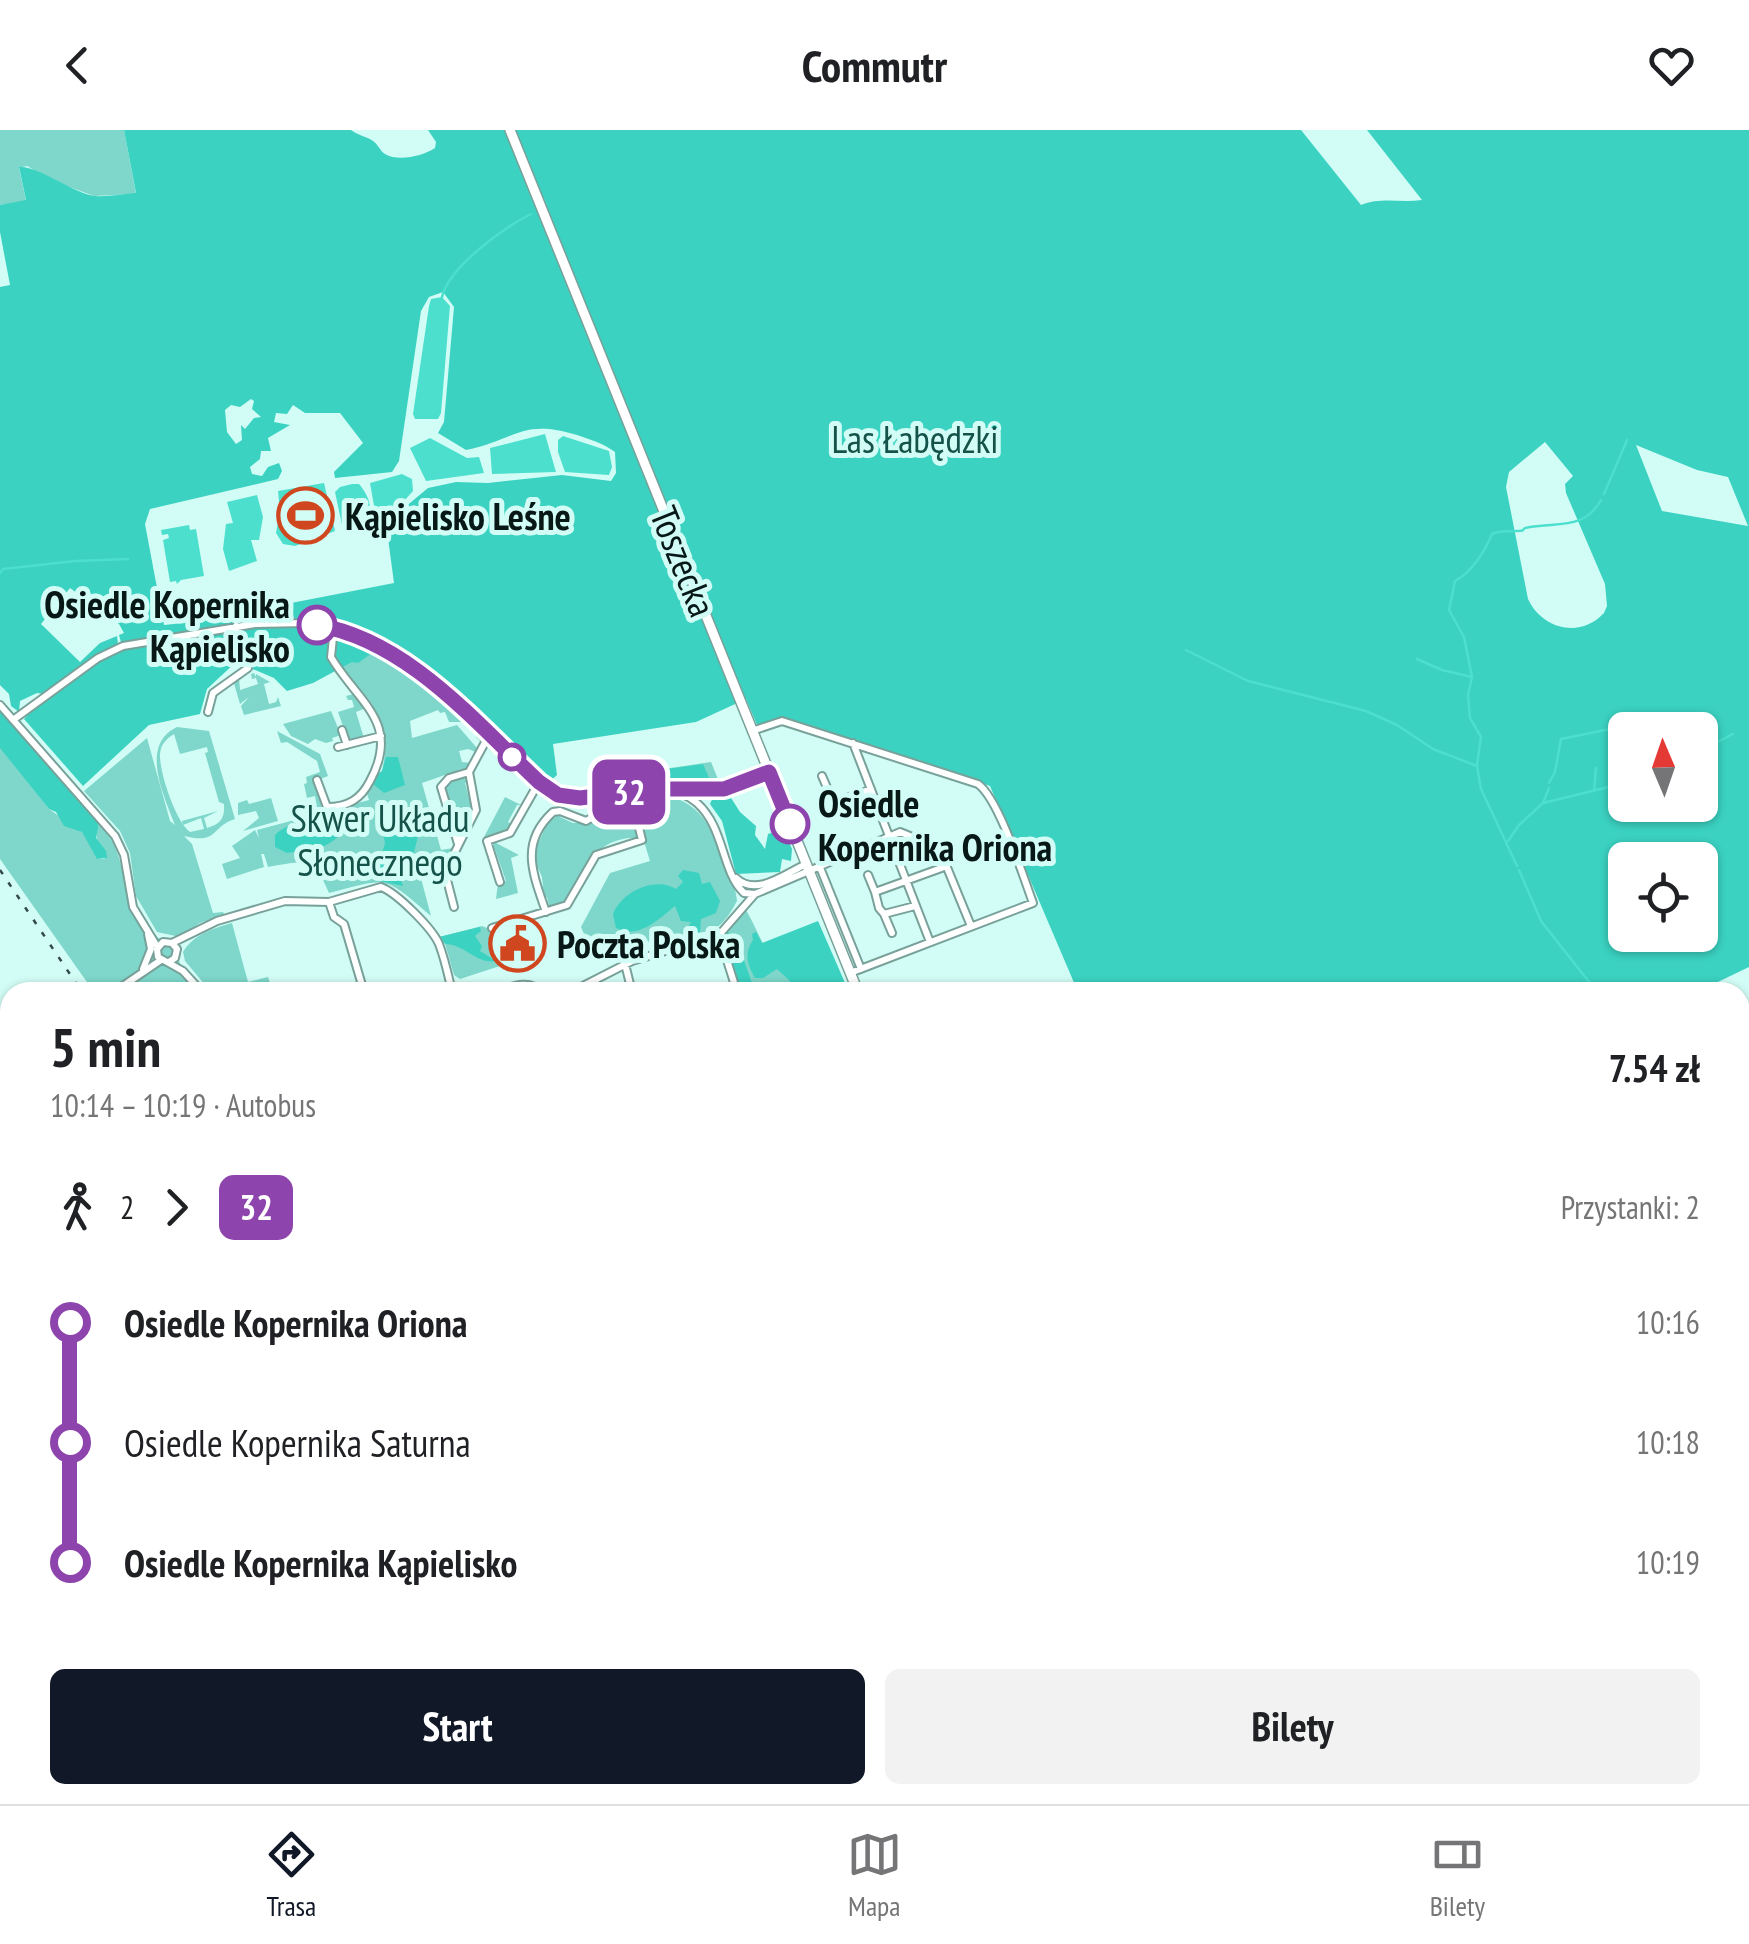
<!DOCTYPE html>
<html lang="pl">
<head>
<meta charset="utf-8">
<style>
  :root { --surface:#fff; --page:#f2f2f2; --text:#202124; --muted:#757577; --line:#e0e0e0; --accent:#111827 }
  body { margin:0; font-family:"PT Sans Narrow",sans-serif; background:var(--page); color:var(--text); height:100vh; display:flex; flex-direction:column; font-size:38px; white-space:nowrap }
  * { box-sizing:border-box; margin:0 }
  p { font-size:32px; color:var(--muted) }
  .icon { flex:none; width:55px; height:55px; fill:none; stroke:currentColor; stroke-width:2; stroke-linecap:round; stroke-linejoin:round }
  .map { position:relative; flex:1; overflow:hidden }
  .sheet { position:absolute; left:0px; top:852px; width:1750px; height:822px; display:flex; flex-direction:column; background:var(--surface); border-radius:30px 30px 0 0; box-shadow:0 2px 8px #0004 }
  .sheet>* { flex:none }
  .badge { padding:0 20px; border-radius:15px; font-size:35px; line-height:65px }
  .needle { width:65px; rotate:358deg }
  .buttons { position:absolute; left:1608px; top:582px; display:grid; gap:20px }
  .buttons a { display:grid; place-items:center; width:110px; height:110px; border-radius:15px; background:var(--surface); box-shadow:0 2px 8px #0004; font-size:50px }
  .map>.badge { position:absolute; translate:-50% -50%; box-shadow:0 0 0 5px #fff }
  .legs { display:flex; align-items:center; gap:15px; height:110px; padding:0 50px; font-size:32px }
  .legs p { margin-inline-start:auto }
  .summary { display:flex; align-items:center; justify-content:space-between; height:170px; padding:0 50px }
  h1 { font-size:55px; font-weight:700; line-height:75px }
  .cta { display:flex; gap:20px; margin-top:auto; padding:20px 50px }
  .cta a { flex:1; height:115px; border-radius:15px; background:var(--accent); color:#fff; font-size:40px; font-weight:700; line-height:115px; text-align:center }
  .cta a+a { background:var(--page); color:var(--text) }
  ul { padding:0 50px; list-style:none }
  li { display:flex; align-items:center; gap:35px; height:120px; font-size:38px }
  li i { display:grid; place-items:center; width:15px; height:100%; margin:0 12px; background:currentColor }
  li i::after { content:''; width:25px; height:25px; margin:-12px; border:8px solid; border-radius:50%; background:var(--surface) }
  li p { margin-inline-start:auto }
  li:first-child i { background:linear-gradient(#0000 50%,currentColor 0) }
  li:last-child i { background:linear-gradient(currentColor 50%,#0000 0) }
  header { display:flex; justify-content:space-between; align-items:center; height:130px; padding:0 50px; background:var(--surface); font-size:45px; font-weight:700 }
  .dock { display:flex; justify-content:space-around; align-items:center; height:140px; border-top:2px solid var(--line); background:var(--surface); font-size:28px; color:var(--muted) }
  .dock a { display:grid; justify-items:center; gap:5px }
  .dock .selected { color:var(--accent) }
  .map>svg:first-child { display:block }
  .green { fill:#7ed7ca; fill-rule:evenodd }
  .forest { fill:#3bd2c1; fill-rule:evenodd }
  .water { fill:#4cdfcd }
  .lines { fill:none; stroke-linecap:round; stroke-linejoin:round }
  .stream { stroke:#4cdfcd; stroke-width:2.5 }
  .minor-casing { stroke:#78a19a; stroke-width:10 }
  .major-casing { stroke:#78a19a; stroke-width:12 }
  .minor { stroke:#fff; stroke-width:6 }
  .major { stroke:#fff; stroke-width:9 }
  .rail { stroke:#344a47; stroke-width:2.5; stroke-dasharray:5 10; stroke-linecap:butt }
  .line-1-casing { stroke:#fff; stroke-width:22 }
  .line-1 { stroke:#8e44ad; stroke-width:15 }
  .stop-1-dot { fill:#fff; stroke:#8e44ad; stroke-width:5 }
  .labels { text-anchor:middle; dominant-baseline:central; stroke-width:10; stroke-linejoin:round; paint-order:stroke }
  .park-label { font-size:38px; fill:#14524a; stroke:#d2fdf6 }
  .poi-label { font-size:38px; font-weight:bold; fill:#081816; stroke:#d2fdf6; text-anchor:start }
  .street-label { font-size:38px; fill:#081816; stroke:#d2fdf6 }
  .stop-label { font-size:38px; font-weight:bold; fill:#081816; stroke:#d2fdf6; text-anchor:end }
</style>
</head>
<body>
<header><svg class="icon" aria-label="back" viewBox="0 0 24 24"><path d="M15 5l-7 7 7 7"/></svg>Commutr<svg class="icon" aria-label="heart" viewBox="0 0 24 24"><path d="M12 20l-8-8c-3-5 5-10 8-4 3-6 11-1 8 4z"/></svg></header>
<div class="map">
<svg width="1749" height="1674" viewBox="0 0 1749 1674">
  <rect width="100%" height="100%" fill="#d2fdf6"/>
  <path class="green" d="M0,0H124L136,64L94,66L53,51L27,36L19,38L26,71L0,75Z
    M270,464L273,473L211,486L208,476Z
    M359,509L408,538L478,602L483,609L480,611L476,607L479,604L467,592H449L445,582L440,583L438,580L410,591L412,608L457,595L477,618L476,622L468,619L459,621L462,632L471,633L463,642L462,639L422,653L441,720L453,718L443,739L438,740L432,733L418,737L431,786C384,745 388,747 329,763C313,725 305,731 268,737L264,724H261L264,737L227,749L222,734L240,728L232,716L255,700L259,708L257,700L369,670L366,661H369L376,645L382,641C395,583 364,567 333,527Z
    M254,543L256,547V544L270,552L264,554L269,574L276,572L278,567L281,576L244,585L241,576L249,567L240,574L233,550L239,547L240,560L258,554L256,548L252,549L251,544Z
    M354,564L366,578L356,582L364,608L348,610L338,582L354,577L352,570H348L346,566Z
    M331,581L341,605L332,608L333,611L326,613L315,609L308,614L291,606L283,594Z
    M177,597L209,601L235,689C211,696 219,715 184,706L192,714L213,783L223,782L224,784L200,793L180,807L157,802L136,766L130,723L120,701L84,661L147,608L170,691L175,695C164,666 139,615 177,597ZM174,604L180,624L207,617L208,622L205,623L219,672L224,674C225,689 220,694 207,698L204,688L218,681L182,691L183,695L201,688L204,699L190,702C176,692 159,642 160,624C161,614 166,609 174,604Z
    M277,601L320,624L328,646L315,651L322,678L312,681L310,676L316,672L315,666L307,668L304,654L307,653L306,647L320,642L317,631L287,612L281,613Z
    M0,617L49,679L83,703L98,729H105C99,716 92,706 100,693C111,707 118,721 122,739L126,738C130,766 139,807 172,813L183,841L202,862H170L163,856L153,862H94L0,729Z
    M711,632L720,654L729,656H665L599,663L596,649Z
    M462,647L468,651L465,653L471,676L460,700L463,702L459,706L446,660L443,659L451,650Z
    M658,664C700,669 712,698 725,733C730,746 736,758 737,771C713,817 701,793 670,812L667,806L611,823L584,804L581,797L610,743L650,731L643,708C597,704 582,738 566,773L548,780L549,775L547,767L544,768L542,747L534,729L535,720L551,685L561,683L560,687L573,693H588L599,675Z
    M505,667L521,675H517L508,692L511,694L507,701L483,709Z
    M271,668L278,691L243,701L259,688L256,681L238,685V673L247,670L249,674Z
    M492,711L519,725L511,728L518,763L496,769L498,753L506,751Z
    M746,780C762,807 766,832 795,850L794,862H744L727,800Z
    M232,793L248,852L268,847L273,862H211L185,831L183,822C194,804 212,799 232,793Z
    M482,796L490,799L499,822L508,817L510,821L536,815L540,823L460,849L454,845L444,810L439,807Z
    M0,1279L10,1297V1665H146L148,1674H0Z
    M1740,1421L1749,1433V1534H1746L1740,1526Z
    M427,1665H559L538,1674H421Z
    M1428,1665H1608L1613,1670L1609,1674H1419Z"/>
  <path class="forest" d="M124,0H351C359,6 366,6 373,11C378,14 380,21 385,24C398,32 423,26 435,18L436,12L428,0H1301L1361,75C1380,67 1401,73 1422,70L1367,0H1749V837L1697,862H1078L990,656L787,588L757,595L746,569L696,592L553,614L557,645L547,654L523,628L412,530L378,519L358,533L352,532L313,553L287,561L274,548L236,532L207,559L200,584L149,595L83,656L24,589L35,577L122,516L119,505L124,503L119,494L70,458L41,494L80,532L100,513L117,506L118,514L44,564L37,563L20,571L19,582L11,576L9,564L0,555V157L10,155L0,102V75L26,70L19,37C38,35 72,63 95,66C107,67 123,64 136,63ZM443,162L454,177L444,292L438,303L466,320C516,310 521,288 577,305C591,310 603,313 615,322L616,343L611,351L562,345L488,353L456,352L428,358L386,393L394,453L193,492L164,495L145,394L150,379L278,349L282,341L279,333L268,337L262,346L252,344L250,337L260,329L261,321H271L268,308L290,295L274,292L276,283L287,284L293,275L305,283H340L363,313L334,342L335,348L392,342L399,331L421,181L429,167ZM251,269L254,271L252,279L261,287L254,288L245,299L241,295L242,310L236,314L227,302L225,280L231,275L240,277ZM1545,312L1573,346L1565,354L1566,363L1605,454L1607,476L1604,483C1580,509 1542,499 1528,469L1506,357L1509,342ZM1636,315L1697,340L1728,347L1748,396L1662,381ZM1625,600H1700V675H1625ZM1625,730H1700V805H1625Z
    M0,579L99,693L96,708L106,721L107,728L97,729L82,702L64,696L56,682L49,679L0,618Z
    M386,627H398L405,655L384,663L373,654V649L382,641Z
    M703,634L712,655H637V649L615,656L605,654L604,648Z
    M726,660L740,682L756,696L755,705L765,719L768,704L783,699L792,719L791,731L782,729L780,742L736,744L722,691L710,674L714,665Z
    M414,683L430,700L418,706L410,739L399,744L403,756L375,750L385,713L382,699L406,692L405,684Z
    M313,690L321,697L339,696L341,703C327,721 306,720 287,723L275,717V705C285,695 299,692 313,690Z
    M683,740L699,743L702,754L710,752L720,771L716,783L701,789L700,802L688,805L687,799L691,792L681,791L675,776C660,788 639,810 616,798L613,784C622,761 656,746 676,759L683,752L678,746Z
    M818,791L849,862H792L789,850L777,839L763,848H755C747,834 744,823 753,810L752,804L756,802L762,813Z
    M480,797L481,801L475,806L482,816L480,821L496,831C478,835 464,814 445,814L439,807Z
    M727,802L736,807L754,859L750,862H740C735,840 725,817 727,802Z"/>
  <path class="water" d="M442,167L450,176L441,283L438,289H415L413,284L429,176L431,169Z
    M545,304L556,342L492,344L490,318Z
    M563,306L609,321L612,337L609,345L565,342L558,322V310Z
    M430,308L467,328L479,327L484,343L426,351L410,318Z
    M402,344L412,349L413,361L386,391H379L376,387L370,353Z
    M324,353L335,401L295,416L283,414L276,403L280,381L278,361Z
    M352,354H359C371,368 374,382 364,398L347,400L342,395L335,362L340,357Z
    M257,365L263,387L259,410H251L257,431L229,441L223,419L226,394L233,393L227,372Z
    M189,395L190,400L196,399L204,446L181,450L177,454L176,451L170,452L163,410L169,408L168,404L162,405L161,400Z"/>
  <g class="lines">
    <path class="stream" d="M442,167C449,137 503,98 531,84
      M1604,364L1627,310
      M0,443L3,439L75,431L128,429
      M1186,520L1248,551L1366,581L1397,595L1433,619L1477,636L1481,659L1517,736
      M1417,529L1442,540L1472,547L1468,565L1470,588L1481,607L1477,635
      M1472,547L1464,507L1449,480L1455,451C1472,442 1485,421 1492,404C1501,400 1505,402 1515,401C1530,401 1517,399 1530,397C1559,392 1584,400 1601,370
      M1700,621L1733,604
      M1549,653L1555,642L1561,609L1620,597
      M1594,661L1596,638
      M1543,673L1625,653
      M1508,711L1519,695L1543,673L1549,658
      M1519,740L1541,791L1597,862"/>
    <defs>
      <path id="minor" d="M0,575L115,706L124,725L133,777L158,818
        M208,582L213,563L248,538L236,496
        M13,590L98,528L123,516L255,494L306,493L359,506L405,530L551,662C597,683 656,638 697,673C725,698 721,741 744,763L755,764L900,702L939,718L971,796
        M342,600L347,615
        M752,601L782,591L978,654C999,669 1023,746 1033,773L850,843
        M853,613L930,812
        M338,617L381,606
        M822,646L832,669L836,672L871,659
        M317,650L327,677C348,677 361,669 370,651C402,592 357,572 331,527L334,498
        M678,659H724L769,642
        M458,714L441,657L449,648L469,642
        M819,735L861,839
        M868,745L875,762
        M736,748C756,767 785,744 806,734
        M500,752L487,711L510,703L539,652
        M329,772L334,787L344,794L364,862
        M915,776L884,784L879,778L875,762L947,736
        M454,777L445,742L476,680L469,642L489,605
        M546,782C533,744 519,713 553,682L560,681L586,691C597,686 597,678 595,667
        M884,784L892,803
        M492,798L567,775L596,725L642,710L630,662
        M719,805L737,862
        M172,813L217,791L285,771L329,772L381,757C397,763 432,798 439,814C444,827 447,840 450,853
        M169,832L175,828L177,819L172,813L163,812L157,819L158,827L183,841
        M625,834L632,862
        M143,839L151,819L148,804
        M183,841L202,862
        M583,856L632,831L719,805L754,765
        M114,862L161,830
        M494,862C509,858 529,848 541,862
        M0,951L10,944
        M1740,996L1749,993
        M1740,1056L1749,1009
        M1740,1164L1749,1179
        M1740,1211L1749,1214
        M0,1212L10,1233
        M1740,1395L1749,1387
        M1740,1539L1749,1537
        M1740,1610L1749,1622
        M1741,1611L1749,1606
        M243,1665L252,1674
        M252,1665L262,1670
        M703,1665L710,1674
        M766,1665L772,1674
        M997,1665L1013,1674
        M1679,1665L1695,1674
        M865,1674L893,1665
        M1106,1674L1124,1665
        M1309,1674L1319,1665"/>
      <path id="major" d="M510,0L858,862
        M1740,1256L1749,1255
        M1181,1665L1184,1674
        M258,1674L265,1668L282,1665
        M282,1674L291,1665
        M361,1674L368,1665
        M382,1674L402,1665
        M417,1674L423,1665"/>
    </defs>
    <use href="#minor" class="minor-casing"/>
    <use href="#major" class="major-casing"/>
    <use href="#minor" class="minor"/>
    <use href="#major" class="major"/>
    <path class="rail" d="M0,740L82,862
      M0,920L10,928
      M0,1122L10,1119
      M615,1665L626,1674
      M639,1665L648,1674
      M665,1665L672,1674"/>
  </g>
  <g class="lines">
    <defs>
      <path id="line-1" d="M317,495C407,510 475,592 539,652L558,665L580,668L654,659H724L769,642L790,694"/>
    </defs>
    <use href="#line-1" class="line-1-casing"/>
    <use href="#line-1" class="line-1"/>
  </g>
  <defs>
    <symbol id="stadium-ring" viewBox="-11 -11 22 22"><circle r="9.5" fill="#d2fdf6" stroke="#d0471f" stroke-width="1.5"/><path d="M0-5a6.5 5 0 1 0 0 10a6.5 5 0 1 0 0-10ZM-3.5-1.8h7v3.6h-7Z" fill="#d0471f"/></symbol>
    <symbol id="civic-ring" viewBox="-11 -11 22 22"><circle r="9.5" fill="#d2fdf6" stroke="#d0471f" stroke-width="1.5"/><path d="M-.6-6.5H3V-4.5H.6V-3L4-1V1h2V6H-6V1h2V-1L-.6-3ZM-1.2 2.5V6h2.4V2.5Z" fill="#d0471f"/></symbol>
  </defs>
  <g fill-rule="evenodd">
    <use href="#stadium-ring" x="274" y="354" width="63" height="63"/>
    <use href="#civic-ring" x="486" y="782" width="63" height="63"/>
  </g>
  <g class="stop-1-dot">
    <circle cx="317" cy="495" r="18"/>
    <circle cx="512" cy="627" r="12"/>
    <circle cx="790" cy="694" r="18"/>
  </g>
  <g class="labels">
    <g class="park-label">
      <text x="915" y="308">Las Łabędzki</text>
      <text x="380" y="687">Skwer Układu<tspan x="380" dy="44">Słonecznego</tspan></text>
    </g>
    <g class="poi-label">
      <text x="345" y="385">Kąpielisko Leśne</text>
      <text x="557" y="813">Poczta Polska</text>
    </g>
    <g class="street-label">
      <text transform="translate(684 431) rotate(68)">Toszecka</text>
    </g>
    <g class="stop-label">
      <text x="290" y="473">Osiedle Kopernika<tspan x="290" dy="44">Kąpielisko</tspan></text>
      <text x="818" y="672" text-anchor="start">Osiedle<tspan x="818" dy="44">Kopernika Oriona</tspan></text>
    </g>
  </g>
</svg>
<div class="buttons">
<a><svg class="needle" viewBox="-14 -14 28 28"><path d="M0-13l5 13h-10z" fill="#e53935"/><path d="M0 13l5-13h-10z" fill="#757577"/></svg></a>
<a><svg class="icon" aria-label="locate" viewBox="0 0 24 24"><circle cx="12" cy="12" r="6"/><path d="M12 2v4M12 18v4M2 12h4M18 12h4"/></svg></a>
</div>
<b class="badge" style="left:629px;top:662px;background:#8e44ad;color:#fff">32</b>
<section class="sheet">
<div class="summary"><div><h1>5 min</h1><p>10:14 – 10:19 · Autobus</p></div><b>7.54 zł</b></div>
<div class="legs"><svg class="icon" aria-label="walk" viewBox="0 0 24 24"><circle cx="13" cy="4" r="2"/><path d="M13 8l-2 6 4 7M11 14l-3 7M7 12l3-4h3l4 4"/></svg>2<svg class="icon" aria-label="forward" viewBox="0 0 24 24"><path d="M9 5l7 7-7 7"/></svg><b class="badge" style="background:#8e44ad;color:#fff">32</b><p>Przystanki: 2</p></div>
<ul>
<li><i style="color:#8e44ad"></i><b>Osiedle Kopernika Oriona</b><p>10:16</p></li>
<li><i style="color:#8e44ad"></i><span>Osiedle Kopernika Saturna</span><p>10:18</p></li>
<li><i style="color:#8e44ad"></i><b>Osiedle Kopernika Kąpielisko</b><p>10:19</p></li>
</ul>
<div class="cta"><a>Start</a><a>Bilety</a></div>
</section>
</div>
<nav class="dock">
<a class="selected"><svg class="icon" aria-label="directions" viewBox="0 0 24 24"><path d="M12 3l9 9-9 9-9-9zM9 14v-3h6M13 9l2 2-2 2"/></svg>Trasa</a>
<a><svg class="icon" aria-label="map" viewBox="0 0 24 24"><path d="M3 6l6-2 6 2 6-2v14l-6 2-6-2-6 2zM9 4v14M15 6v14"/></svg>Mapa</a>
<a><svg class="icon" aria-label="tickets" viewBox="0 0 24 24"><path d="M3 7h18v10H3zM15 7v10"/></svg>Bilety</a>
</nav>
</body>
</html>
